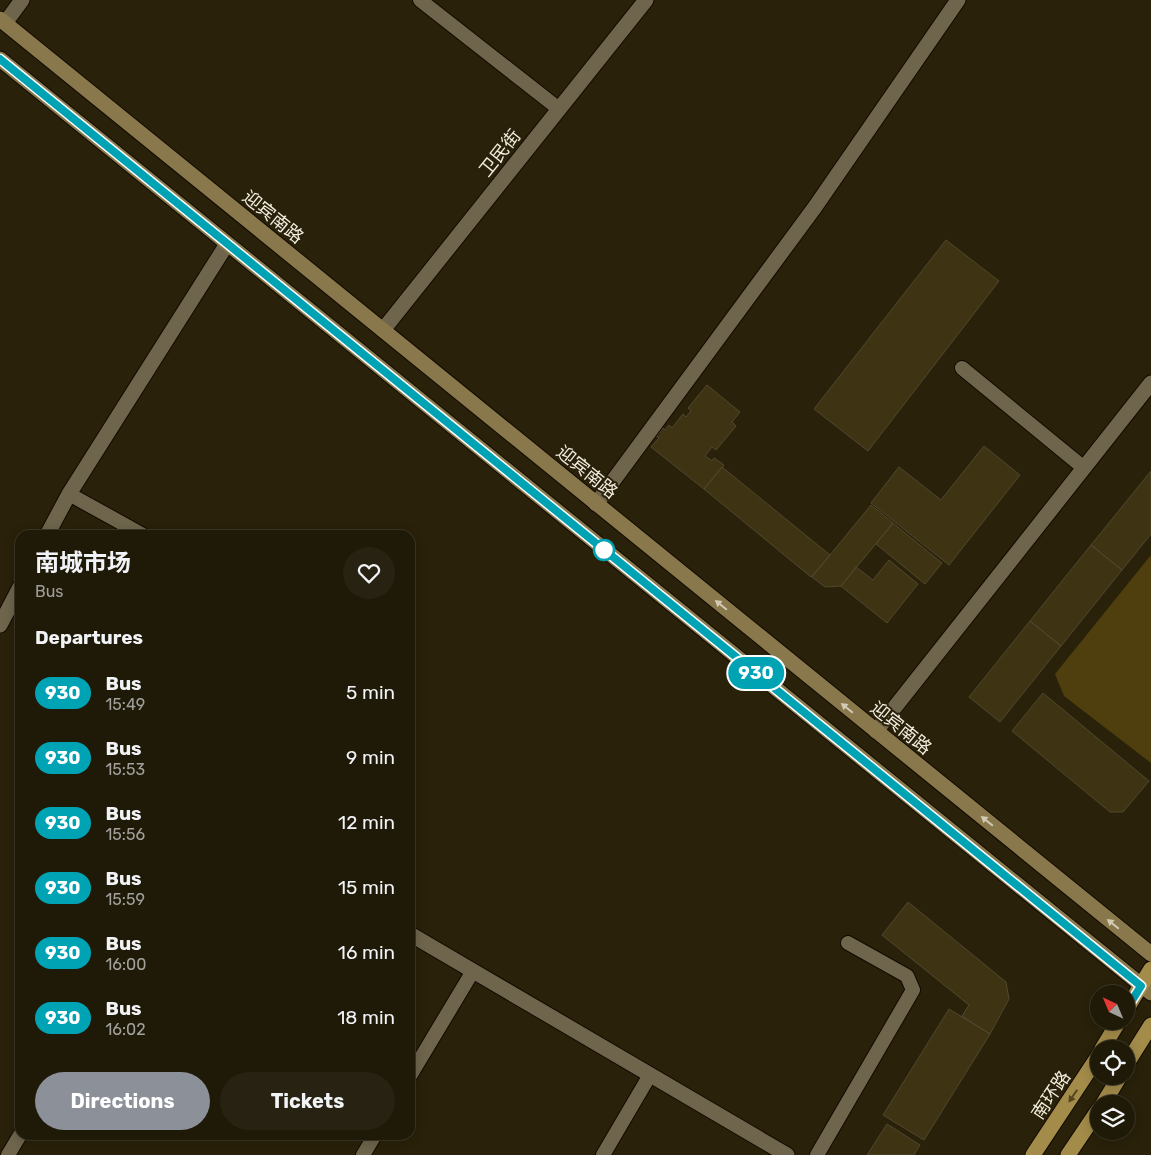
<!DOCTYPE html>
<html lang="en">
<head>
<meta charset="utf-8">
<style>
  :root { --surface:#1f1907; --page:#272211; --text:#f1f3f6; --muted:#a1a09b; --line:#3c3828; --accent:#8c9099 }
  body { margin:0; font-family:Rubik,"Noto Sans SC",sans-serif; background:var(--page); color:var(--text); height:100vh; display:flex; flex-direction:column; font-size:19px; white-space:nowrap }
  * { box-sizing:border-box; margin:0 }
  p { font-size:16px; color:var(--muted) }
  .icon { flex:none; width:28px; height:28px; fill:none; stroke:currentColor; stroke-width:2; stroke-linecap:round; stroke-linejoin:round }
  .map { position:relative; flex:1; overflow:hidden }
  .sheet { position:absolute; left:15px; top:530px; width:400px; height:610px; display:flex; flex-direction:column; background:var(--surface); border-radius:15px; box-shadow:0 2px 12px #0003,0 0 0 1px var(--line) }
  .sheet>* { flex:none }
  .badge { padding:0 10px; border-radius:16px; font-size:18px; line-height:32px }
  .needle { width:32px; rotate:316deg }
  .controls { position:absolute; left:1090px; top:985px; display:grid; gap:10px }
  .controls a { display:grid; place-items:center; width:45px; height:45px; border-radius:50%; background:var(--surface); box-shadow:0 2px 12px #0003,0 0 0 1px var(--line); font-size:25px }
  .map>.badge { position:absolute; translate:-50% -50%; box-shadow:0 0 0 2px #fff }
  h2 { padding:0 20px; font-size:19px; line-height:45px }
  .round { display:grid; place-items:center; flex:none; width:52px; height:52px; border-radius:26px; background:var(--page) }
  .headline { display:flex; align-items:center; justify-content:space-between; height:85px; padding:0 20px }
  h1 { font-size:24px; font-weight:700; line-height:38px }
  .primary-button { display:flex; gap:10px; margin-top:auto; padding:10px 20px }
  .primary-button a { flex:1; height:58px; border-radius:30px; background:var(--accent); color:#fff; font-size:20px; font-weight:700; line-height:58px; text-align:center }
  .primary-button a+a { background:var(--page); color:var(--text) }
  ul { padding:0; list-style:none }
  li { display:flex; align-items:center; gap:15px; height:65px; padding:0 20px }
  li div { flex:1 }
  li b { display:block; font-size:19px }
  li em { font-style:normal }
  li .badge { min-width:55px; font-weight:700; text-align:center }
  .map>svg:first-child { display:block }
  .green { fill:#4f3f0f }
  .building { fill:#3e3312; stroke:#50482f }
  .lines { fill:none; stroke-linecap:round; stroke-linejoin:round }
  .lane-casing { stroke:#120a00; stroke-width:16 }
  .street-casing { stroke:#120a00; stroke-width:17 }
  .secondary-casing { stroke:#120a00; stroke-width:17 }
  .primary-casing { stroke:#120a00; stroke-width:17 }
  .lane { stroke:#6e654c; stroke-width:14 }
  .street { stroke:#6e654c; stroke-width:15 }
  .secondary { stroke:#88784b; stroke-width:15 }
  .primary { stroke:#a38c4a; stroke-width:15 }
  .oneway { fill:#d2cab3 }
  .oneway2 { fill:#544620 }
  .line-casing { stroke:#fff; stroke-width:11 }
  .line { stroke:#00a3b4; stroke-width:8 }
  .stop-dot { fill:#fff; stroke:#00a3b4; stroke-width:2.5 }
  .labels { text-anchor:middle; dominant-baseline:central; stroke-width:4; stroke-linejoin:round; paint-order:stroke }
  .street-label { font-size:18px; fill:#f2eddf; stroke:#292109 }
</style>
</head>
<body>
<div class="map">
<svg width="1151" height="1155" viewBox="0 0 1151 1155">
  <rect width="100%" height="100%" fill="#292109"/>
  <path class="green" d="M1151,555V763L1064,696L1055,674Z"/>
  <path class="building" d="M946,240L999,281L868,451L814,409Z
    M707,385L740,412L732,422L736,426L716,450L712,447L705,456L712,461L714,458L724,465L704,489L651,447L659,438L656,436L663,428L665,430L669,425L672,428L683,414L686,417L691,411L688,408Z
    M984,446L1020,475L949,565L871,503L899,467L941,500Z
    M722,467L830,555L811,577L704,489Z
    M1151,471V534L1122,570L1091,545Z
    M871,505L893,523L841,586L825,587L812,577Z
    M893,523L942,563L925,584L876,544Z
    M1091,545L1122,570L1061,646L1030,621Z
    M889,560L918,584L887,623L841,586L856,567L873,580Z
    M1030,621L1061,646L1000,722L969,697Z
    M1043,693L1149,781L1123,812H1110L1012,731Z
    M908,902L1006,982L1009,999L990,1034L962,1016L969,1005L882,935Z
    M949,1009L990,1034L924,1140L883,1115Z
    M887,1124L920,1145L914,1155H867Z"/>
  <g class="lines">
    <defs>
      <path id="lane" d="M420,0L559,109
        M962,368L1084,468
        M69,494L143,535
        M410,1076L473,971
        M8,1155L20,1135
        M363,1155L375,1135
        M603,1155L650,1075
        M817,1155L913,990L907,976L848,943"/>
      <path id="street" d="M5,23L22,0
        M383,330L646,0
        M596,504L815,207L958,0
        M47,535L69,494L227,244
        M0,625L20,587
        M876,731L1151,383
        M410,934L787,1155"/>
      <path id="secondary" d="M0,19L1151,954
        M0,59L1151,993"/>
      <path id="primary" d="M1126,1010L1151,969
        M1102,1049L1119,1021
        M1126,1065L1151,1025
        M1103,1104L1120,1076
        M1033,1155L1099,1055
        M1068,1155L1099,1109"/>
    </defs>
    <use href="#lane" class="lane-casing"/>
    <use href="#street" class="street-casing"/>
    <use href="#secondary" class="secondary-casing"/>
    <use href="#primary" class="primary-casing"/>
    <use href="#lane" class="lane"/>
    <use href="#street" class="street"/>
    <use href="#secondary" class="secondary"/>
    <use href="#primary" class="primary"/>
  </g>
  <defs><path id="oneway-solid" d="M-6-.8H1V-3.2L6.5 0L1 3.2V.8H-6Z" transform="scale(1.25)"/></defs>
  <g class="oneway">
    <use href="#oneway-solid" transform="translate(721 605) rotate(-141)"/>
    <use href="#oneway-solid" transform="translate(847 708) rotate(-141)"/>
    <use href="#oneway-solid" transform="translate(987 821) rotate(-141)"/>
    <use href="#oneway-solid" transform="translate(1113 924) rotate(-141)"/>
  </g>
  <use class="oneway2" href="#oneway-solid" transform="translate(1073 1096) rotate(124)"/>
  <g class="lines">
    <defs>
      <path id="line" d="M0,59L1141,986L1126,1010"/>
    </defs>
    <use href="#line" class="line-casing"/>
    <use href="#line" class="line"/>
  </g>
  <circle class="stop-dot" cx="604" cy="550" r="10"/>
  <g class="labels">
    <g class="street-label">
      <text transform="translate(500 153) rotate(-51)">卫民街</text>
      <text transform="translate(273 217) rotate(39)">迎宾南路</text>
      <text transform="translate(587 472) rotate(39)">迎宾南路</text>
      <text transform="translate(901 728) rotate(39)">迎宾南路</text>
      <text transform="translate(1051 1095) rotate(-56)">南环路</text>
    </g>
  </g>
</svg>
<div class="controls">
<a><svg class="needle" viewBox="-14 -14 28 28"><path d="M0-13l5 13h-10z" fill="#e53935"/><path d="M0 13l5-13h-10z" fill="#a1a09b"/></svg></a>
<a><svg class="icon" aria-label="locate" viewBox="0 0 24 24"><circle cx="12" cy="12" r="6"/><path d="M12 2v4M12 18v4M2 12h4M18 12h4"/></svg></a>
<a><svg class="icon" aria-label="layers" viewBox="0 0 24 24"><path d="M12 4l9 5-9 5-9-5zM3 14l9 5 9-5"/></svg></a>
</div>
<b class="badge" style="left:756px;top:673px;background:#00a3b4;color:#fff">930</b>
<section class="sheet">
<div class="headline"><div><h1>南城市场</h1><p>Bus</p></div><a class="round"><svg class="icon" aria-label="heart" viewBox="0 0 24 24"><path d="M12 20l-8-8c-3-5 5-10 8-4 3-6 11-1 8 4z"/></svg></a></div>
<h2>Departures</h2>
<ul>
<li><span class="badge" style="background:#00a3b4;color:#fff">930</span><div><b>Bus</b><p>15:49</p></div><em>5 min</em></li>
<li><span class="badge" style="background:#00a3b4;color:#fff">930</span><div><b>Bus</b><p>15:53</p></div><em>9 min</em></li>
<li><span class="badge" style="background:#00a3b4;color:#fff">930</span><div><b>Bus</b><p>15:56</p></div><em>12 min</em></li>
<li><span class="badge" style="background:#00a3b4;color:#fff">930</span><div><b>Bus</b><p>15:59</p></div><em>15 min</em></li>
<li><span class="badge" style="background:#00a3b4;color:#fff">930</span><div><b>Bus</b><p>16:00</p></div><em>16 min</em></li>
<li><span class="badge" style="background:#00a3b4;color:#fff">930</span><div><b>Bus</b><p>16:02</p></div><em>18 min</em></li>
</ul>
<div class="primary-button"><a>Directions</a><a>Tickets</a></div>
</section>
</div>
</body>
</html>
